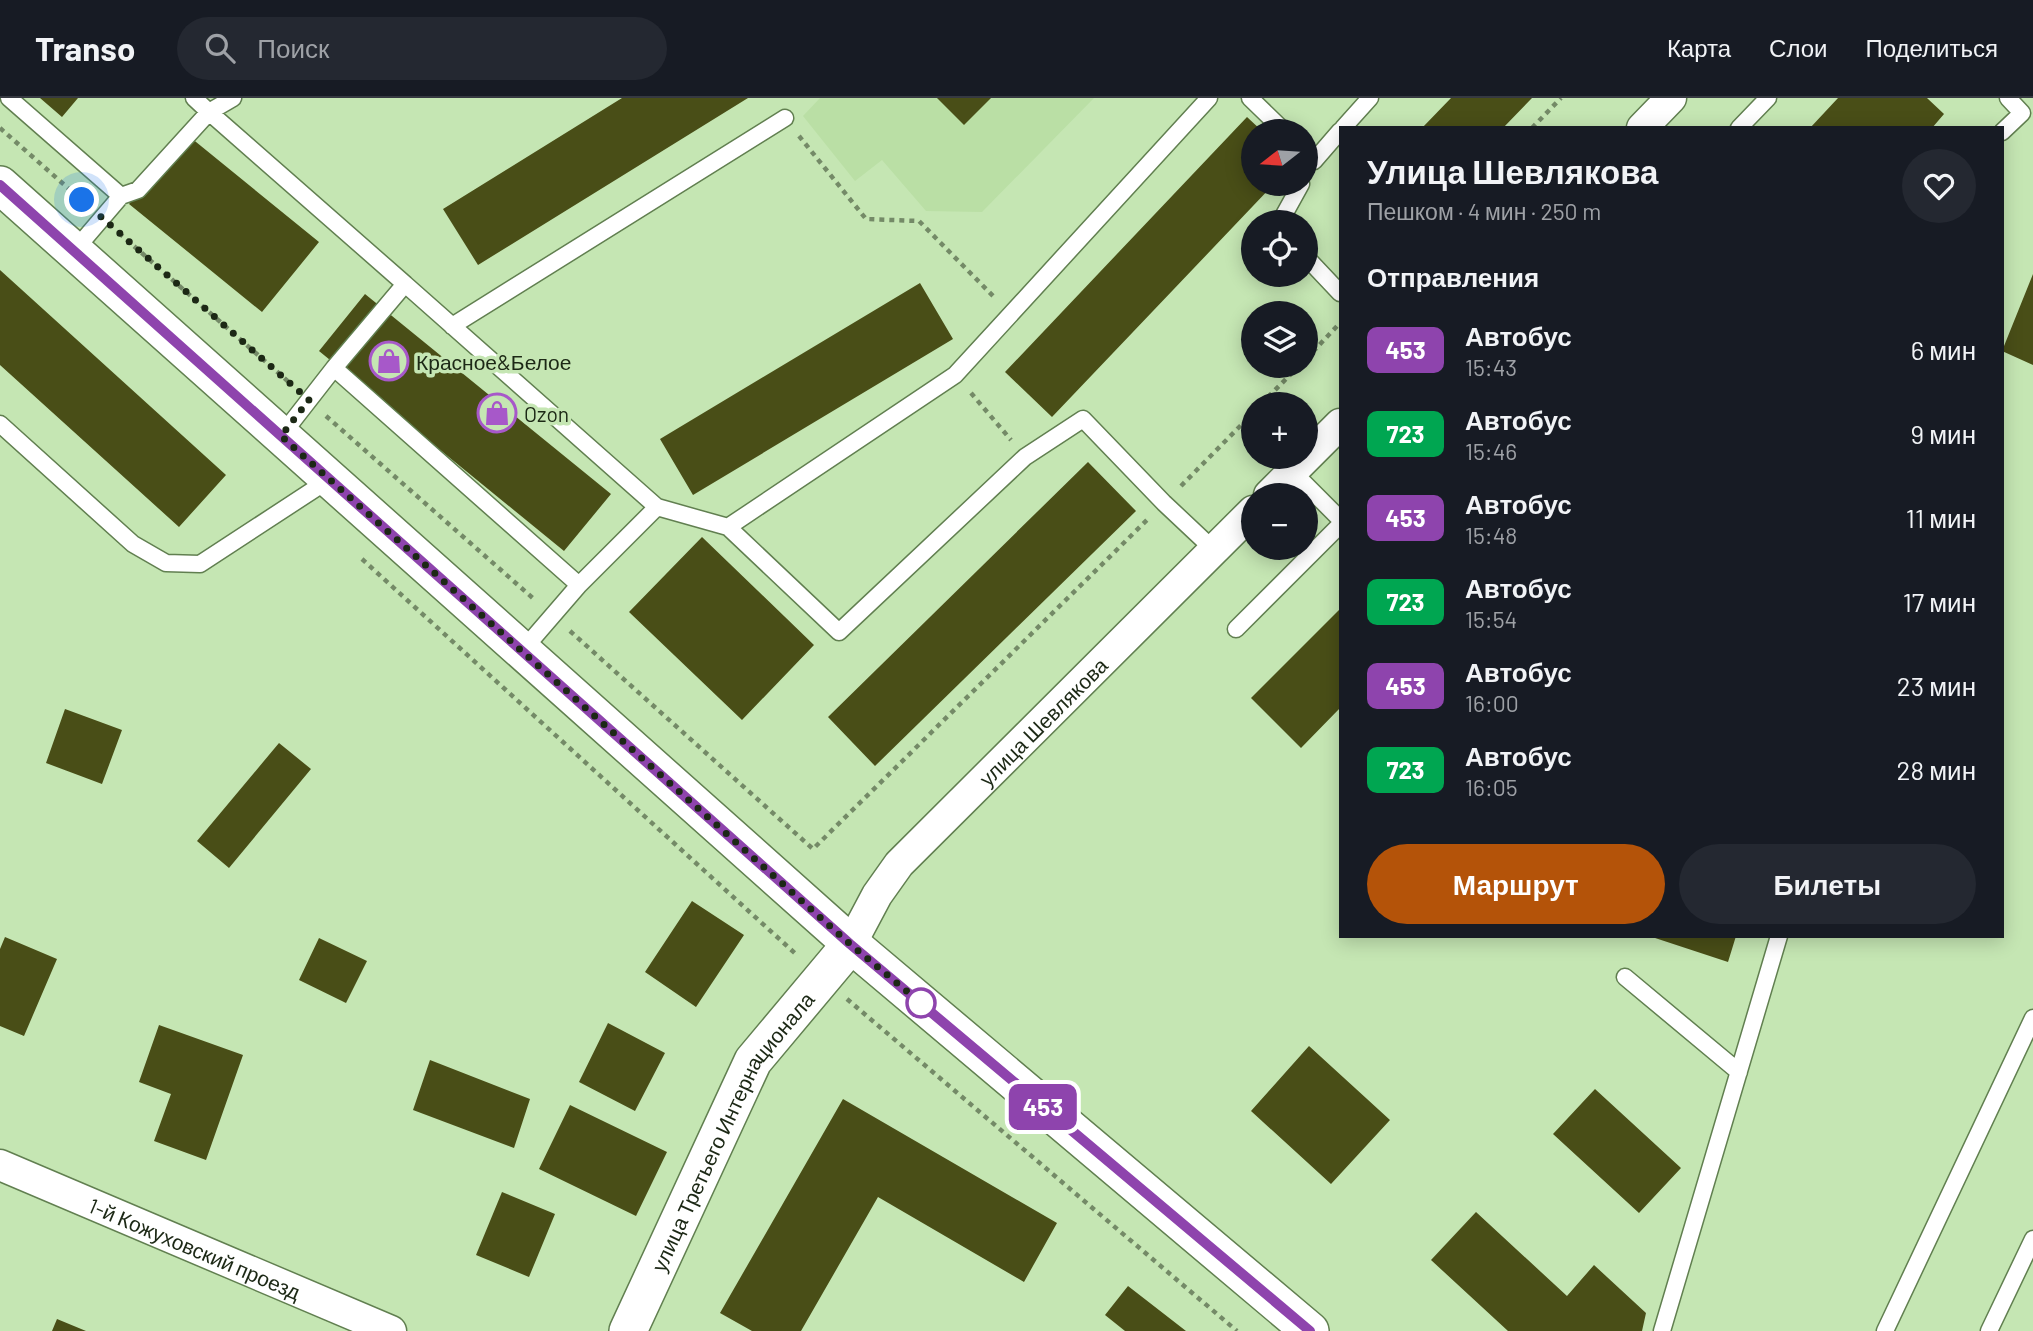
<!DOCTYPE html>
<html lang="ru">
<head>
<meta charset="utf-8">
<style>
  :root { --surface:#171b24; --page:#242831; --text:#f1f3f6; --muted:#9ea1a6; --line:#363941; --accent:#b45309 }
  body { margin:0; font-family:Barlow,sans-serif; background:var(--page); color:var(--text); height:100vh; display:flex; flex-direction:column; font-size:26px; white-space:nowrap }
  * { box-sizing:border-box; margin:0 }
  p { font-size:23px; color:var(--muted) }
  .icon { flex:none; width:38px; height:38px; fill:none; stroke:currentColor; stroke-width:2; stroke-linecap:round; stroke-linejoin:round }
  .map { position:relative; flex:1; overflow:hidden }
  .panel { position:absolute; left:1339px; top:28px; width:665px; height:812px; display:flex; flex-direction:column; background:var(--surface); border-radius:0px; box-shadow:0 4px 18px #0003 }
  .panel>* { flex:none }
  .badge { padding:0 14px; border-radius:10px; font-size:24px; line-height:46px }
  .needle { width:46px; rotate:253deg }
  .buttons { position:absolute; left:1241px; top:21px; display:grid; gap:14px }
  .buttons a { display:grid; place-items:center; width:77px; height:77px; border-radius:50%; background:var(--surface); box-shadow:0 4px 18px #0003; font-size:35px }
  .you { position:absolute; width:35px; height:35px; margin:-18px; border:5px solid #fff; border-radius:50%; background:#1a73e8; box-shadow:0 0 0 10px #1a73e833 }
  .map>.badge { position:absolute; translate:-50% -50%; box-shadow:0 0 0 4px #fff }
  h2 { padding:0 28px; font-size:26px; line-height:63px }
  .round { display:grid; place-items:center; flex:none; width:74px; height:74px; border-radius:37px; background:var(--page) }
  .summary { display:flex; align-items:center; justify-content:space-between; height:119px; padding:0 28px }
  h1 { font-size:33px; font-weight:700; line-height:52px }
  .action { display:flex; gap:14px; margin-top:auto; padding:14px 28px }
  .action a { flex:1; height:80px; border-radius:42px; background:var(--accent); color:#fff; font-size:28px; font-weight:700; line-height:80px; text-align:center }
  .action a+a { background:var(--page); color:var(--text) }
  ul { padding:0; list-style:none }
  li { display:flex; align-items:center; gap:21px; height:84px; padding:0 28px }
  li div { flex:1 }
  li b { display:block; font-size:26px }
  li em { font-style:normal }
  li .badge { min-width:77px; font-weight:700; text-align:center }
  header { display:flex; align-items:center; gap:42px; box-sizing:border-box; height:98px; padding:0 35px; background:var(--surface); border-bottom:2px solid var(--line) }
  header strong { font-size:33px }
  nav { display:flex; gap:38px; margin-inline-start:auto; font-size:24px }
  .search { width:490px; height:63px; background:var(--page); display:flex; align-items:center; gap:18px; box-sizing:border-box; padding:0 24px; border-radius:38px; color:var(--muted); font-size:26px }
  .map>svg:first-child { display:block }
  .built { fill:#badfa5 }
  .building { fill:#494e17 }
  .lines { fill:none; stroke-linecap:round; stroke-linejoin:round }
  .service-casing { stroke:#617f50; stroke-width:19 }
  .minor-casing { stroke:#617f50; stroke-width:33 }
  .tertiary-casing { stroke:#617f50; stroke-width:40 }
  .path { stroke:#748a67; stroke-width:4.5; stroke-dasharray:5 5; stroke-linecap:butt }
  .service { stroke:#fff; stroke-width:16 }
  .minor { stroke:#fff; stroke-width:30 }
  .tertiary { stroke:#fff; stroke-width:37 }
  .line-casing { stroke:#fff; stroke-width:16 }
  .line { stroke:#8e44ad; stroke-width:10 }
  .walk { stroke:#1c2815; stroke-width:7; stroke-dasharray:0 12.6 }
  .stop-dot { fill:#fff; stroke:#8e44ad; stroke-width:3.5 }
  .labels { text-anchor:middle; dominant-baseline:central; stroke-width:7; stroke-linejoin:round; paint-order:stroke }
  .poi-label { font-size:21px; fill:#1c2815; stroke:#c5e6b3; text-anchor:start }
  .street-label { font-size:21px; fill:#1c2815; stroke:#c5e6b3 }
</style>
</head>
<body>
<header>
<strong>Transo</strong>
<div class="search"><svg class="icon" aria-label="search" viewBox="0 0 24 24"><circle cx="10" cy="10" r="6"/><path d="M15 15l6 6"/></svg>Поиск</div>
<nav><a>Карта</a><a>Слои</a><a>Поделиться</a></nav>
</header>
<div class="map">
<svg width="2033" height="1233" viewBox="0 0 2033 1233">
  <rect width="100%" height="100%" fill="#c5e6b3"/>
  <path class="built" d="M820,0H1094L982,114L926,113L882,62L855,83L803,18Z"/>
  <path class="building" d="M40,0H78L62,19Z
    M622,0H748L478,167L443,111Z
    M937,0H991L964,27Z
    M1451,0H1532L1503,30H1422Z
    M1838,0H1927L1944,16L1932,30H1810Z
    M1247,19L1262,33H1253V86H1274L1052,319L1005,274Z
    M185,35L319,144L262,214L129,106Z
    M0,172L226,377L179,429L0,267Z
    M2033,176V267L2002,253Z
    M920,185L953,241L693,397L660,341Z
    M365,196L611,396L564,453L319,253Z
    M1088,364L1136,413L875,668L828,619Z
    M702,439L814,547L742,622L629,514Z
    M1340,511V610L1301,650L1251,600Z
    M65,611L122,632L102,686L46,665Z
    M279,645L311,671L229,770L197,743Z
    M692,803L744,837L696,909L645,874Z
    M1649,838H1736L1728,864Z
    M5,839L57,861L24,938L0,928V851Z
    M319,840L367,863L346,905L299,882Z
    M608,925L665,955L635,1013L579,984Z
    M159,927L243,957L206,1062L154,1043L171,996L139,984Z
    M1309,948L1390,1022L1331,1086L1251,1013Z
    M430,962L530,1001L514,1050L413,1012Z
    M1595,991L1681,1070L1639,1115L1553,1036Z
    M843,1001L1057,1125L1024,1184L878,1099L801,1233H752L720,1215Z
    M570,1007L667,1054L636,1118L539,1071Z
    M502,1094L555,1116L529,1179L476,1157Z
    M1476,1114L1567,1198L1594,1167L1646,1215L1642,1233H1508L1431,1162Z
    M1128,1188L1186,1233H1125L1105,1217Z
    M57,1221L86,1233H52Z"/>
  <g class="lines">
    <defs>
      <path id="service" d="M9,0L121,98
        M233,0L209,14L405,186L334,270
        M1250,0L1284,33
        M1343,30L1370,0
        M1739,30L1768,0
        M2002,34L2022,15L2008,0
        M1314,63L1340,33
        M1280,124L1301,86
        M74,153L121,98L138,92L209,14L194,0
        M1306,159L1340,195
        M405,186L657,409L579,487
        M452,228L785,20
        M0,326L133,446L166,465L200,466L330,381
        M281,338L334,270L579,487L522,553
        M1293,374L1340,421
        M657,409L728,429L839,534L1025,359L1083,321L1164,405L1214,452
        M728,429L955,277L1209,0
        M1236,531L1340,427
        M1625,879L1739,974
        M1662,1233L1779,838
        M1885,1233L2033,920
        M1989,1233L2033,1141"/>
      <g id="minor">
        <path d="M1642,30L1671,0"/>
        <path d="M1269,397L1340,326"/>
        <path id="s1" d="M851,846L877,797L899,766L1253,413"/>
        <path id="s2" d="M0,1067L391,1233"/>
      </g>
      <g id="tertiary">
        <path d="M0,87L851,846L1310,1233"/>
        <path id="s3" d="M628,1233L753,963L851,846"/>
      </g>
    </defs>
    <use href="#service" class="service-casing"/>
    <use href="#minor" class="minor-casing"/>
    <use href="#tertiary" class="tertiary-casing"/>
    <path class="path" d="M0,30L86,106
      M1532,30L1561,0
      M799,38L866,121L919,123L995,200
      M119,135L291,286
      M1306,261L1340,225
      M971,295L1011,342
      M1261,306L1299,268
      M326,318L535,502
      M1181,388L1253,315
      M362,461L798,858
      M570,533L813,751L1147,422
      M847,901L1237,1233"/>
    <use href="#service" class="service"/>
    <use href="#minor" class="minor"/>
    <use href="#tertiary" class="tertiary"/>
  </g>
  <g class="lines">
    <defs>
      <path id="line" d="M0,87L850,846L1310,1233"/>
    </defs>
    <use href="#line" class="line-casing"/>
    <use href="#line" class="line"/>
    <path class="walk" d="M82,102L309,302L281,338L850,846L921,905"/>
  </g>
  <defs>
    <symbol id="shop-ring" viewBox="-11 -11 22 22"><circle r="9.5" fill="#c5e6b3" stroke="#a758c9" stroke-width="1.5"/><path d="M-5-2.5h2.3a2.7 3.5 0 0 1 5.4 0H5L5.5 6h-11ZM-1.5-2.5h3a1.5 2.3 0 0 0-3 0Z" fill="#a758c9"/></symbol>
  </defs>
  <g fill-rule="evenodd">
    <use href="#shop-ring" x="367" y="241" width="44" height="44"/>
    <use href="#shop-ring" x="475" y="293" width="44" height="44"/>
  </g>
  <circle class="stop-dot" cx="921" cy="905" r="14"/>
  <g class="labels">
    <g class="poi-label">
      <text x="416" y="263">Красное&amp;Белое</text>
      <text x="524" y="315">Ozon</text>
    </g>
    <g class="street-label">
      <text stroke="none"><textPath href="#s1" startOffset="296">улица Шевлякова</textPath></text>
      <text stroke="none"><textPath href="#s3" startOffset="226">улица Третьего Интернационала</textPath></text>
      <text stroke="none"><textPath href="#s2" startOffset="212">1-й Кожуховский проезд</textPath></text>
    </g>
  </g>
</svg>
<div class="buttons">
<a><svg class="needle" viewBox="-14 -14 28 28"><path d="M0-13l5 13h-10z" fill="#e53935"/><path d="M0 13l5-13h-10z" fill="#9ea1a6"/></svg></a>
<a><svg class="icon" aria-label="locate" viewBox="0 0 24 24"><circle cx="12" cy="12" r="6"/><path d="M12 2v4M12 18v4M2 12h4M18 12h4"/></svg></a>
<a><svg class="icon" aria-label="layers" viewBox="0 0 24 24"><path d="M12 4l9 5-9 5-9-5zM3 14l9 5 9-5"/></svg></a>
<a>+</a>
<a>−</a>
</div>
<div class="you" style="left:82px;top:102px"></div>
<b class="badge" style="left:1043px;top:1009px;background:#8e44ad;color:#fff">453</b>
<section class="panel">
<div class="summary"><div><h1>Улица Шевлякова</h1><p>Пешком · 4 мин · 250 m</p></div><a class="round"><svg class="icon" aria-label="heart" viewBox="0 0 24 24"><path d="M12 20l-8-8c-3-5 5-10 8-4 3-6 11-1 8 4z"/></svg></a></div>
<h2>Отправления</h2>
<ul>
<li><span class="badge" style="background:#8e44ad;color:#fff">453</span><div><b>Автобус</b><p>15:43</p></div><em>6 мин</em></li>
<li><span class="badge" style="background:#00a651;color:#fff">723</span><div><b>Автобус</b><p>15:46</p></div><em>9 мин</em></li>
<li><span class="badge" style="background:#8e44ad;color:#fff">453</span><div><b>Автобус</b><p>15:48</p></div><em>11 мин</em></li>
<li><span class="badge" style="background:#00a651;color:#fff">723</span><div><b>Автобус</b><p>15:54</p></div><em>17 мин</em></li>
<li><span class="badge" style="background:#8e44ad;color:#fff">453</span><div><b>Автобус</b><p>16:00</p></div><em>23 мин</em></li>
<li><span class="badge" style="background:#00a651;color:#fff">723</span><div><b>Автобус</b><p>16:05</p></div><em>28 мин</em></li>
</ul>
<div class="action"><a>Маршрут</a><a>Билеты</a></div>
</section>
</div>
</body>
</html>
